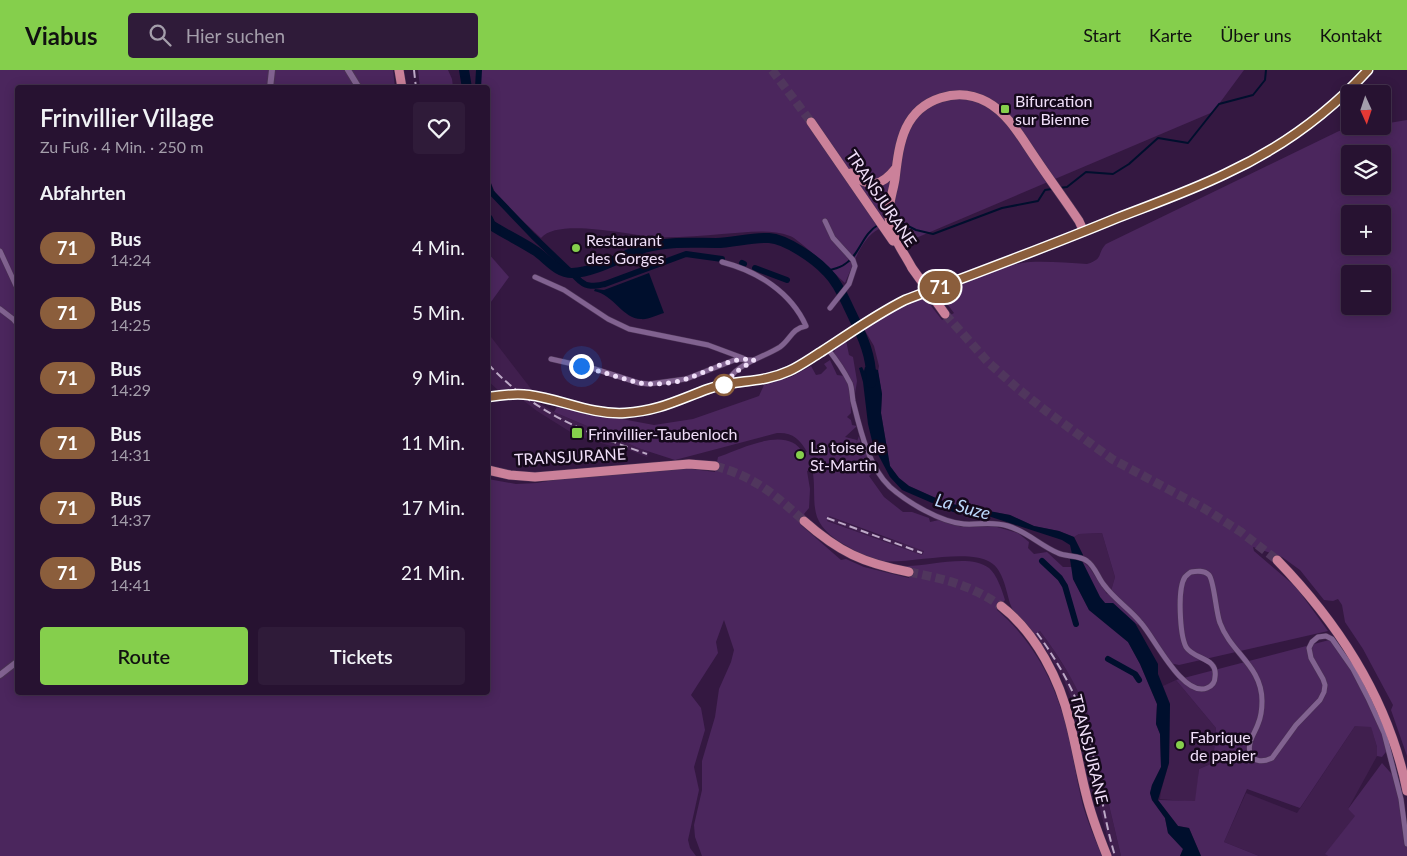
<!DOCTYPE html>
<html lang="de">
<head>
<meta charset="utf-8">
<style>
  :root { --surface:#271231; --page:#2f1b39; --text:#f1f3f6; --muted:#a49eab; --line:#43324d; --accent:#85cf4c }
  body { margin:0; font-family:Lato,sans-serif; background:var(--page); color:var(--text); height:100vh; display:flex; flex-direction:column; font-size:19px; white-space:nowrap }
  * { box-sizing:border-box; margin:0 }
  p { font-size:16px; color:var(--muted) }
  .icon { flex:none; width:28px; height:28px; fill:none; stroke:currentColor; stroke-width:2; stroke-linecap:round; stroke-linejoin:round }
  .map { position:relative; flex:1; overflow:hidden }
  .side { position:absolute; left:15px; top:15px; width:475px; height:610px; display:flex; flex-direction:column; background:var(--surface); border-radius:5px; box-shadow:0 2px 12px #0003,0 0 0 1px var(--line) }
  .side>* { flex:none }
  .badge { padding:0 10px; border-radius:16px; font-size:18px; line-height:32px }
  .needle { width:32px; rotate:177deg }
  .fabs { position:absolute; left:1341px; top:15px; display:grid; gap:10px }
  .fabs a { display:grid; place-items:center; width:50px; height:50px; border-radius:5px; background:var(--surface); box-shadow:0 2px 12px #0003,0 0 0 1px var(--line); font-size:25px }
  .you { position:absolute; width:25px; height:25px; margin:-12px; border:4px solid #fff; border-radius:50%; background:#1a73e8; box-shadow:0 0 0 8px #1a73e833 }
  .map>.badge { position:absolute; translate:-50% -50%; box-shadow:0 0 0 2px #fff }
  h2 { padding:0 25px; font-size:19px; line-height:45px }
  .round { display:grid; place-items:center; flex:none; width:52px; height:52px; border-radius:5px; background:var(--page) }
  .overview { display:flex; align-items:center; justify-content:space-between; height:85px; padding:0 25px }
  h1 { font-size:24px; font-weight:600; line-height:38px }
  .cta { display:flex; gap:10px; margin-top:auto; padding:10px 25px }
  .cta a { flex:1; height:58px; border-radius:5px; background:var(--accent); color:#111; font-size:20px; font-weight:600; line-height:58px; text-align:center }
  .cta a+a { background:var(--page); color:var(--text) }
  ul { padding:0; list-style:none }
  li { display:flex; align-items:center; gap:15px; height:65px; padding:0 25px }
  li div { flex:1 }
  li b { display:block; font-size:19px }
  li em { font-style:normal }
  li .badge { min-width:55px; font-weight:700; text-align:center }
  header { display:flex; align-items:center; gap:30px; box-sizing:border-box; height:70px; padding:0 25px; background:var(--accent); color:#111 }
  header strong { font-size:24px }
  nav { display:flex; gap:28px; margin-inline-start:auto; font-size:18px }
  .search { width:350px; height:45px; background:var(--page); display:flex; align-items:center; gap:12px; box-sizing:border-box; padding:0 18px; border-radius:5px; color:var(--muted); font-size:19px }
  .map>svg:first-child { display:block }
  .built { fill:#401f4e }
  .green { fill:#4b265d; fill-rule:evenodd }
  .water { fill:#000f2d }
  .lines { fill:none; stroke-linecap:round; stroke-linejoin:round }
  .stream { stroke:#000f2d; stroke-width:2 }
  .canal { stroke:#000f2d; stroke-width:6 }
  .river { stroke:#000f2d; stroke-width:10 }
  .primary-tunnel { stroke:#50365d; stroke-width:9; stroke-dasharray:9 4.5; stroke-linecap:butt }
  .minor-casing { stroke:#4a3254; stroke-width:6 }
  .tertiary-casing { stroke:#4a3254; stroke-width:8 }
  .secondary-casing { stroke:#4a3254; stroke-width:9 }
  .primary-casing { stroke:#4a3254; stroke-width:10 }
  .minor { stroke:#816290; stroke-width:5 }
  .tertiary { stroke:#816290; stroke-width:6 }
  .secondary { stroke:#a67295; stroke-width:8 }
  .primary { stroke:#cb819a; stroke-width:9 }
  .rail { stroke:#bda9c7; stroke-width:2; stroke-dasharray:8 4; stroke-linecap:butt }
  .primary-bridge-casing { stroke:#4a3254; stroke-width:10; stroke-linecap:butt }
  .primary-bridge { stroke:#cb819a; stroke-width:9 }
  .line-casing { stroke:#fff; stroke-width:11 }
  .line { stroke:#8b5e3c; stroke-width:8 }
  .walk { stroke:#f0dff9; stroke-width:5; stroke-dasharray:0 9 }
  .poi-dot { fill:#85cf4c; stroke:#15091b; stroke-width:2 }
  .stop-dot { fill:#fff; stroke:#8b5e3c; stroke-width:2.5 }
  .labels { text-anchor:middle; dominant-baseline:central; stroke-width:5; stroke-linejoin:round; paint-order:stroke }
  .poi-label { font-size:16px; fill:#f0dff9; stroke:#15091b; text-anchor:start }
  .street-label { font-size:16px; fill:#f0dff9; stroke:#15091b }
  .water-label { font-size:18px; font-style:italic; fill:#bbd7fa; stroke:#15091b }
</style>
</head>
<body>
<header>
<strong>Viabus</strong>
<div class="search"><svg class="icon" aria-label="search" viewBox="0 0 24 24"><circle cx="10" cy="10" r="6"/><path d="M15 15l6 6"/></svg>Hier suchen</div>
<nav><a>Start</a><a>Karte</a><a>Über uns</a><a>Kontakt</a></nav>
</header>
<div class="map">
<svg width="1407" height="786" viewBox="0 0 1407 786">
  <rect width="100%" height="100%" fill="#341841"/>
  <path class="built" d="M488,263L532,320V329L554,342L649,382L647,387L624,378L621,379L584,368L572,363L537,341L511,321H499L488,311Z
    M828,446L880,466L924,480L922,485L826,450Z
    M1102,463L1115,507L1111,521L1107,524L1089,497L1082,491L1083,485L1074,467L1079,464Z
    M1040,561L1053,579L1079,620L1087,641L1121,786H1112L1093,711L1086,671L1075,637L1063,608L1048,583L1034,565Z
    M1176,610L1216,658L1213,693L1199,699L1196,732L1160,729L1161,721L1169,693L1170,645V634L1163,616Z
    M1355,656H1371L1377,677V686L1348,739L1356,746L1326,784L1328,786H1259L1224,772L1246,723L1297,743Z"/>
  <path class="green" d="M0,0H393L395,17L18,18V622H488V409L516,414L537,413L559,409L685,398L715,402L718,387L721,386C743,378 788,355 803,383L807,382C800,369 792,362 777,363L675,390L641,379L554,342L557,337L654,355L693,349L759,326L764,315L791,307L811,296L816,305L821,304L827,298L824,294L830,290L837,305L845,306C850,319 851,330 851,343L847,347L851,350L852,355L857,356L845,367L857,370L856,374L859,366L861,375L875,400L869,406L884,427L903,442H912L929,448L930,452L939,450L962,457L990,455L1018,463L1029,472L1028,478L1034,484L1047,482L1063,497H1072L1073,509L1089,540L1128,572L1140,594L1157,634L1156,654L1160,664L1161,697L1152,715L1150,723L1152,730L1165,748L1168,763L1183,779L1180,786H1121L1087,641C1075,612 1059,586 1040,561L1034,565C1028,558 1014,544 1011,536C1006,522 1004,500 990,492C967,478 910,494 881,491C869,490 857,482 847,476C835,470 822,460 817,447C812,432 816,414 812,399L807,401L810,419L809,438L804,444L807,448L801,455L841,490L846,489L864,497L909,508L910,499L903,497L904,496C928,497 969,483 989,498C997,505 1002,520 1005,530L997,540C1029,567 1050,603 1062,642C1072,673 1075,705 1083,736C1088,753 1095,769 1102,786H702L695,767L694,755L702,720V691L715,647L719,619L731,592L734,580L724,550L716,572L718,583L691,625L701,638L705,660L694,697L699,720L688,770L690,778L696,786H0ZM829,446L924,481L922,485L827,451Z
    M418,0H448L452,9L453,17H420Z
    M480,0H1244L1213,42L916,168C911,165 905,160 899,158C867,148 855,191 845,213C835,204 799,169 790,166C768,158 745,163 722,164C699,166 675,168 653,167C628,165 558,148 541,168L497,127L488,106V18H479L481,6Z
    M1407,50V686L1391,640L1393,635L1363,579L1345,552L1342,535L1338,529L1333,531L1324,530L1300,500L1282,487L1253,477L1254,481L1296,517L1328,561L1179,595L1169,593L1145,559L1135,553L1113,533H1105L1100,527L1082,491L1089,497L1107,524L1111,521L1115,507L1102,463L1079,464L1074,467L1059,461L1034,456L1010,445L947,433L909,416L899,408L890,396L881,343L882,324L878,302L879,296L874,276L864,259L898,239L925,228L942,250L954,243L945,231L951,229V222C969,208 1007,194 1030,192C1049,191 1069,193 1087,194C1104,189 1097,183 1106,174L1339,61L1368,56H1382L1383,54ZM1350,84H1382V116H1350ZM1350,144H1382V176H1350ZM1350,204H1382V236H1350Z
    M488,183L509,207L488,236Z
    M846,270L849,285L853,287L857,311L855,324L853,313L834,283L835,277Z
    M1333,569L1360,612L1389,678L1382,687L1377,686V677L1371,657L1355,656L1300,738L1247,719L1224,772L1259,786H1201L1189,758L1178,756L1158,730L1195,731L1199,699L1213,693L1216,658L1176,610Z
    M1382,693L1397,710L1407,772V786H1328L1325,784L1355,746L1348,739Z"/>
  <path class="water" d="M649,203L664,243C657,245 647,250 641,249C623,249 614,225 594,221L595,219L604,220Z
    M862,297L864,301L865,297L878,300L882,324L881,343L890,396L899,408L909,416L947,433L1010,445L1034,456L1059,461L1074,467L1083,485L1082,491L1100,527L1105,533H1113L1135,553L1158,594V604L1170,634L1169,693L1158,730L1178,756L1189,758L1201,786H1180L1183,779L1168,763L1165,748L1152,730L1150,723L1152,715L1161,697L1160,664L1156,654L1157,634L1140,594L1128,572L1089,540L1073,509L1070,489L1072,484L1070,475L1062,470L985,445L953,442L902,420L890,407L873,375L868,354L863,312L859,298Z"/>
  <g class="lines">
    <path class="stream" d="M1059,118L1067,117L1086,102L1113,104L1129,94L1158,68L1188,73L1219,34L1253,25L1265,10L1266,0
      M894,151H898L916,160L933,164L1002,138L1038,131L1045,120L1052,119
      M827,201C833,199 840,198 845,194C860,185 862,164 878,155"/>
    <path class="canal" d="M478,18L479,0
      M488,114L491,122L533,166L580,211C588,218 595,216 605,214L686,184L722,189
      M742,193L744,194
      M755,198L787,210
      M1042,491L1060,508L1065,516L1076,554
      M1108,589L1135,604L1139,610"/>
    <path class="river" d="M464,0L467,18
      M488,149L491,155C505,164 520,171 534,180C546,187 556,203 572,203C597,202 621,186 644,178C667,171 692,173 716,173C733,173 751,167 769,168C786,169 815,189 827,202C836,211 842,223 847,234C859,260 873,284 871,313"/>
    <path class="primary-tunnel" d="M772,0L811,52
      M945,244L988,292L1017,318L1046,341L1112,389L1205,439L1241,462L1277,490
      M715,396C755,407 774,424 804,451
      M909,502C945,509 971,515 1001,536"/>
    <defs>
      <path id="minor" d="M825,151L833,168L853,190L855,196L849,214L830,238
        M0,181L18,220
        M722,192C757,201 791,222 806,256C791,259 791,269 780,277C765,287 732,295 727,314
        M535,207L564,220L608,249L629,259L708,275L743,288
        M0,239L13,249L18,255
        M827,278C835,288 844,301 850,313C852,318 852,325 853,331C860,359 868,396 890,417C907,432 940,452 964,454C980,455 991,451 1008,456C1026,461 1041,476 1058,483C1066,487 1080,485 1087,491C1095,496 1098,508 1104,515C1115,530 1130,539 1141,553C1154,567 1183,628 1207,618C1212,616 1215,613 1215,607C1218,587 1194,590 1186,577C1180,565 1177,519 1185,507C1186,506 1190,502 1191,502C1197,501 1204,500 1209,505C1214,510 1216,543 1220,553C1231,583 1262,596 1262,631C1262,639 1261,647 1258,654C1255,663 1247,672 1250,683C1254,693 1264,692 1272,688L1296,655L1320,630L1324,622L1325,615L1323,609L1311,588L1309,578L1312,572L1318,567L1326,566L1332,569L1353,599L1368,628L1384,663L1401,729L1407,774
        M551,289L595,299L639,313L649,314L686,309L737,289L753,290"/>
      <path id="tertiary" d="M348,0L359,18
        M270,18L272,0
        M1084,162C1192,118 1286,88 1368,0
        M0,605L18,591"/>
      <path id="secondary" d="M488,327L508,324H527L588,340L623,343L646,341L662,337L719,316L763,310L795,298L876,245L905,230L1084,162"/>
      <path id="primary" d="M399,0L402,18
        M811,52L893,171
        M851,103C869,119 881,117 896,98
        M912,198C904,183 890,164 889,147C888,134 893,122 895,109C897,92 899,73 906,58C920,28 958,16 987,32C1009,44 1022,69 1036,89C1050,110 1065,130 1079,151L1084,162
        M935,230L945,244
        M488,400L510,405L535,407L689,394L715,396
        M804,451C839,482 863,493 909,502
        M1277,490C1340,555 1389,631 1407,721
        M1001,536C1036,563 1060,610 1070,653C1076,676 1080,701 1086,724C1091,746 1099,766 1107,786"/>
    </defs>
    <use href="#minor" class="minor-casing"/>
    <use href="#tertiary" class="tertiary-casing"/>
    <use href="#secondary" class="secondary-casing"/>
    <use href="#primary" class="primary-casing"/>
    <use href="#minor" class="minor"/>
    <use href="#tertiary" class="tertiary"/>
    <use href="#secondary" class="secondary"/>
    <use href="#primary" class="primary"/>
    <path class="rail" d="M414,0L416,18
      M488,294C534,343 584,362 647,384
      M827,448L922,483
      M1037,563C1056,589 1072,616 1083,647C1098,692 1101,740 1115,786"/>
    <defs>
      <path id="primary-bridge" d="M912,198L935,230"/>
    </defs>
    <use href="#primary-bridge" class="primary-bridge-casing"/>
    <use href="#primary-bridge" class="primary-bridge"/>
  </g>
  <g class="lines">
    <defs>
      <path id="line" d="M488,327C501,325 515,323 529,325C561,329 591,345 625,343C658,341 678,330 708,319C735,309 761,314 789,301C800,296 811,288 821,282C849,264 875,245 905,230C976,203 1047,177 1117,148C1153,134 1190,121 1225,104C1279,79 1328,44 1368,0"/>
    </defs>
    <use href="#line" class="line-casing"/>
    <use href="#line" class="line"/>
    <path class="walk" d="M581,296L639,313C653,315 672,314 686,309C708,302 730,286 754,290L733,304L727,314L724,315"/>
  </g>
  <g class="poi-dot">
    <rect x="1000" y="34" width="10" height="10" rx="2.5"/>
    <circle cx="576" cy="178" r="5"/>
    <rect x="571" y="357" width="12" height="12" rx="2.5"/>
    <circle cx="800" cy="385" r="5"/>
    <circle cx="1180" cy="675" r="5"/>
  </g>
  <circle class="stop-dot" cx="724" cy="315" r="10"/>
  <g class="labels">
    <g class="poi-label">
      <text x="1015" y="30">Bifurcation<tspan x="1015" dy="18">sur Bienne</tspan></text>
      <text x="586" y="169">Restaurant<tspan x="586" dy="18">des Gorges</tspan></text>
      <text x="588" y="363">Frinvillier-Taubenloch</text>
      <text x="810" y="376">La toise de<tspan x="810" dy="18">St-Martin</tspan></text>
      <text x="1190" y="666">Fabrique<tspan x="1190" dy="18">de papier</tspan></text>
    </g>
    <g class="street-label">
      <text transform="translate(882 128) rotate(56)">TRANSJURANE</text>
      <text transform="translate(570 386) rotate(-3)">TRANSJURANE</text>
      <text transform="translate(1090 679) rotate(76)">TRANSJURANE</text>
    </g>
    <g class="water-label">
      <text transform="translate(963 436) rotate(15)">La Suze</text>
    </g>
  </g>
</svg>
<div class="fabs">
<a><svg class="needle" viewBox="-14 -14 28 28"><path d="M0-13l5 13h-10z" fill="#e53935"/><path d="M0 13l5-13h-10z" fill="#a49eab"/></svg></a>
<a><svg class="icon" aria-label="layers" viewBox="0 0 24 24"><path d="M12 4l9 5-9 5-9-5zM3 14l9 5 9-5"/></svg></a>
<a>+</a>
<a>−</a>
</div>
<div class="you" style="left:581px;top:296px"></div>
<b class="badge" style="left:940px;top:217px;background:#8b5e3c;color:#fff">71</b>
<section class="side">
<div class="overview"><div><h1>Frinvillier Village</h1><p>Zu Fuß · 4 Min. · 250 m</p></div><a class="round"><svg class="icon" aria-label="heart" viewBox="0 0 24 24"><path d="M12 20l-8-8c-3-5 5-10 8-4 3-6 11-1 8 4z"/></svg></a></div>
<h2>Abfahrten</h2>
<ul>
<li><span class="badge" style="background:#8b5e3c;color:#fff">71</span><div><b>Bus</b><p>14:24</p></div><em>4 Min.</em></li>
<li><span class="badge" style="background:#8b5e3c;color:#fff">71</span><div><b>Bus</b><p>14:25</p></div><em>5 Min.</em></li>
<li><span class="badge" style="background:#8b5e3c;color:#fff">71</span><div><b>Bus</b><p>14:29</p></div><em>9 Min.</em></li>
<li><span class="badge" style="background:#8b5e3c;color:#fff">71</span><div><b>Bus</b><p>14:31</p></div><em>11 Min.</em></li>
<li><span class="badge" style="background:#8b5e3c;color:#fff">71</span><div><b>Bus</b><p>14:37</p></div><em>17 Min.</em></li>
<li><span class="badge" style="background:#8b5e3c;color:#fff">71</span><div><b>Bus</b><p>14:41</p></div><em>21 Min.</em></li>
</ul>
<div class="cta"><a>Route</a><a>Tickets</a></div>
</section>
</div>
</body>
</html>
